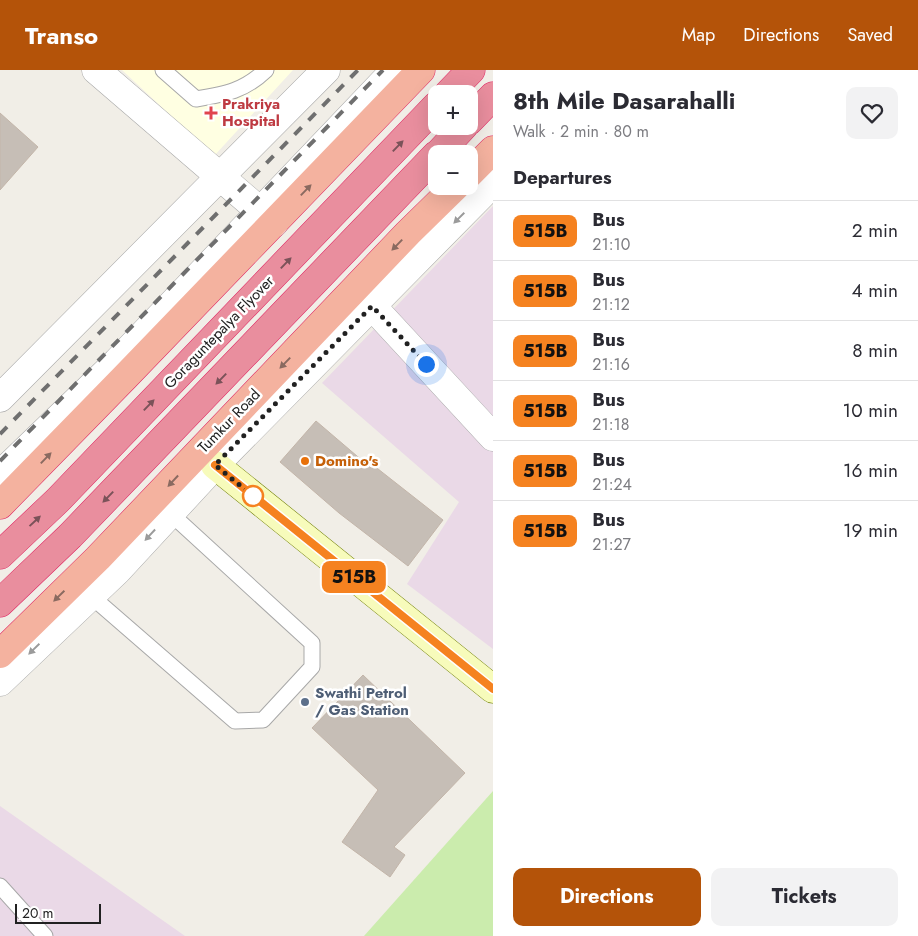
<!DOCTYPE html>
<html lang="en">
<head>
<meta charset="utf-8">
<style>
  :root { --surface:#fff; --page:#f2f2f3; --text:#2b2b33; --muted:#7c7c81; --line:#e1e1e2; --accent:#b45309 }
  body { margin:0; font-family:Jost,sans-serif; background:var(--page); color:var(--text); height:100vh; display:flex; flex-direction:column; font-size:19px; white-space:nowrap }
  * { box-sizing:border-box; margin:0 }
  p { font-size:16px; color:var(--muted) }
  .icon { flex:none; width:28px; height:28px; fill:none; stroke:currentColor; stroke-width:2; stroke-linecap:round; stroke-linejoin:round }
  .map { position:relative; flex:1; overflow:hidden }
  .side { display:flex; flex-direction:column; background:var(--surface); width:425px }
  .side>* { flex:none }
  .badge { padding:0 10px; border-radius:8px; font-size:18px; line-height:32px }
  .controls { position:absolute; left:428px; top:15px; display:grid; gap:10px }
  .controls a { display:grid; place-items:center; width:50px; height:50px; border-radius:10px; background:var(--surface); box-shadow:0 5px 20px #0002; font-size:25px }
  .scale { position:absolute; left:15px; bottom:12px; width:86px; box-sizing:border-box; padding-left:5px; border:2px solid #212121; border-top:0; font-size:14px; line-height:18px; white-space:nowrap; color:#212121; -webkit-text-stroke:4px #fff; paint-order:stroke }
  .you { position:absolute; width:25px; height:25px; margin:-12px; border:4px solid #fff; border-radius:50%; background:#1a73e8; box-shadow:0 0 0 8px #1a73e833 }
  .map>.badge { position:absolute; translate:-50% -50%; box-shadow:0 0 0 2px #fff }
  h2 { padding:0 20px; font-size:19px; line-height:45px }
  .round { display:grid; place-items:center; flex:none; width:52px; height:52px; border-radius:10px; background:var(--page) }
  .summary { display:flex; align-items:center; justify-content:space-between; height:85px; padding:0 20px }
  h1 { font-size:24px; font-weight:700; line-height:38px }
  .cta { display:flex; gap:10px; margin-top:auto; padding:10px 20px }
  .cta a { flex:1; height:58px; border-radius:10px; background:var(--accent); color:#fff; font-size:20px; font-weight:700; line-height:58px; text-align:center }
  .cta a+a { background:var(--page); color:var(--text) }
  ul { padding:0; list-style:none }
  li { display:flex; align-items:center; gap:15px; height:60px; padding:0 20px; border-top:1px solid var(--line) }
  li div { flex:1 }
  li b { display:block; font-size:19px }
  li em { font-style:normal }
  li .badge { min-width:55px; font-weight:700; text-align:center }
  header { display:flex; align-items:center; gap:30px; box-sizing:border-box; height:70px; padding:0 25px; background:var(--accent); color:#fff }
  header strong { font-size:24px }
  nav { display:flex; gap:28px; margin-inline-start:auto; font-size:18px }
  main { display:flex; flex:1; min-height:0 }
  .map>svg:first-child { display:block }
  .industrial { fill:#ead9e7 }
  .education { fill:#ffffe2 }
  .grass { fill:#cbecad }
  .building { fill:#c6beb6; stroke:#c3b5a9 }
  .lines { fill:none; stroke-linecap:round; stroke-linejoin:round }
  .service-casing { stroke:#a8a8a8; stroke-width:17 }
  .minor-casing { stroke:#a8a8a8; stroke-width:29 }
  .tertiary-casing { stroke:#a8a8a8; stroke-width:29 }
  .secondary-casing { stroke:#6e7d03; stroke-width:29 }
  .trunk-casing { stroke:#df2462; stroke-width:29 }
  .motorway-casing { stroke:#df2462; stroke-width:29 }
  .service { stroke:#fff; stroke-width:15 }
  .minor { stroke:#fff; stroke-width:28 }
  .tertiary { stroke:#fff; stroke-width:28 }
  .secondary { stroke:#f7fbbb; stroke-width:28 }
  .trunk { stroke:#f4b29f; stroke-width:28 }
  .motorway { stroke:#e98e9e; stroke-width:28 }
  .rail { stroke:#6f6f6f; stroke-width:4; stroke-dasharray:10 10; stroke-linecap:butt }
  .oneway { fill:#7b5259 }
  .oneway2 { fill:#8a6a60 }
  .oneway3 { fill:#9b9b9b }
  .line-casing { stroke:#fff; stroke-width:11 }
  .line { stroke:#f58220; stroke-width:8 }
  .walk { stroke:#212121; stroke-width:5; stroke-dasharray:0 9 }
  .health-dot { fill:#e0444e; stroke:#fff; stroke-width:2 }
  .food-dot { fill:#e8710a; stroke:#fff; stroke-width:2 }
  .stop-dot { fill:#fff; stroke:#f58220; stroke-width:2.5 }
  .service-dot { fill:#5c6f8a; stroke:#fff; stroke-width:2 }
  .labels { text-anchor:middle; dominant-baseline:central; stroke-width:5; stroke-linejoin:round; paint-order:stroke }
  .health-label { font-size:15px; font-weight:bold; fill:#be3a42; stroke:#fff; text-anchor:start }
  .street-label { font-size:15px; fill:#212121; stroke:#fff }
  .food-label { font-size:15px; font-weight:bold; fill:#c56008; stroke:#fff; text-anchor:start }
  .service-label { font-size:15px; font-weight:bold; fill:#4e5e75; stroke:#fff; text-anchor:start }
</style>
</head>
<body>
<header>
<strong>Transo</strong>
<nav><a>Map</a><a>Directions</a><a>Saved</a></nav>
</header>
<main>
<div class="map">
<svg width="493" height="866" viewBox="0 0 493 866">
  <rect width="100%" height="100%" fill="#f1eee7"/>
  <path class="industrial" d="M493,136V579L407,514L459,432L322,313Z
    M0,736L185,866H0Z"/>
  <path class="education" d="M122,0H293L214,86Z"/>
  <path class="grass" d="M493,721V866H364Z"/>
  <path class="building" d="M0,43L38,77L0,120Z
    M316,351L371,398L373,395L443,450L408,496L339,443L280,392Z
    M363,605L465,703L394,777L405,785L390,807L342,772L378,720L312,658Z"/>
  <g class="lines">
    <defs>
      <path id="service" d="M163,0L196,29C226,24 244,21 266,0
        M91,526L235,651L263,650L312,597V573L170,443
        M0,816L45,866"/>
      <path id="minor" d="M96,0L274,153
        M372,236L493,367"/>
      <path id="tertiary" d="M0,328L326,0
        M0,405L117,292L395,0
        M0,612L118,500L215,395L493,113"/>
      <path id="secondary" d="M215,395L493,619"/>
      <path id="trunk" d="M469,104L493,80
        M0,435L125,307L421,0
        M0,584L98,488L408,163L456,116"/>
      <path id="motorway" d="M448,24L471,0
        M469,51L493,26
        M438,84L464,56
        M0,485L58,430L436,36
        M0,533L70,466L436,85"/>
    </defs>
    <use href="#service" class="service-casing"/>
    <use href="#minor" class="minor-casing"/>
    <use href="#tertiary" class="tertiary-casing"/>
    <use href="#secondary" class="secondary-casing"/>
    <use href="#trunk" class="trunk-casing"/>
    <use href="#motorway" class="motorway-casing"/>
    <use href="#service" class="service"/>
    <use href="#minor" class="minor"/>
    <use href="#tertiary" class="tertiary"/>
    <use href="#secondary" class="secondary"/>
    <use href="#trunk" class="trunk"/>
    <use href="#motorway" class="motorway"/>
    <path class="rail" d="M0,364L358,0
      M0,391L383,0"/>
  </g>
  <defs><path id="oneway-solid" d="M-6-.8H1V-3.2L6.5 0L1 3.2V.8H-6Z" transform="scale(1.25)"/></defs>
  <g class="oneway">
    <use href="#oneway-solid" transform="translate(398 76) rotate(-46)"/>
    <use href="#oneway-solid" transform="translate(286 193) rotate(-46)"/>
    <use href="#oneway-solid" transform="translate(221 309) rotate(134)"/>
    <use href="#oneway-solid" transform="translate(149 335) rotate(-46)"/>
    <use href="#oneway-solid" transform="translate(108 427) rotate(134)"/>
    <use href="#oneway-solid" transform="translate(35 451) rotate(-43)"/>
  </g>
  <g class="oneway2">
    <use href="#oneway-solid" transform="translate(306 120) rotate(-46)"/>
    <use href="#oneway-solid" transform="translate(397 175) rotate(134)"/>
    <use href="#oneway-solid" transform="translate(285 293) rotate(134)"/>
    <use href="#oneway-solid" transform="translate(46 388) rotate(-46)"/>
    <use href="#oneway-solid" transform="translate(173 411) rotate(133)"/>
    <use href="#oneway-solid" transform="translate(59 526) rotate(136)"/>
  </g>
  <g class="oneway3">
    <use href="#oneway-solid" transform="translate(459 148) rotate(135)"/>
    <use href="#oneway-solid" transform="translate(150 465) rotate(133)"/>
    <use href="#oneway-solid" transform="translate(34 579) rotate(136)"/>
  </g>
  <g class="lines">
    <defs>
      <path id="line" d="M215,395L493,619"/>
    </defs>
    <use href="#line" class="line-casing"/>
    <use href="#line" class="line"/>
    <path class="walk" d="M253,426L215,395L372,236L426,294"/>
  </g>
  <path class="health-dot" d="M208.5 35.5h5v5h5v5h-5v5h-5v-5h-5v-5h5z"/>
  <circle class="food-dot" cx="305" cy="391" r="5"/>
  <circle class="stop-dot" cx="253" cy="426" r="10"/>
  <circle class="service-dot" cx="305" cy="632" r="5"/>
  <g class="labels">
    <g class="health-label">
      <text x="222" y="34">Prakriya<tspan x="222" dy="17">Hospital</tspan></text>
    </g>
    <g class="street-label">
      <text transform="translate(219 262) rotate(-46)">Goraguntepalya Flyover</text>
      <text transform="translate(229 351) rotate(-46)">Tumkur Road</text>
    </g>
    <g class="food-label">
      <text x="315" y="391">Domino's</text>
    </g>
    <g class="service-label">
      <text x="315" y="623">Swathi Petrol<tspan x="315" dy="17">/ Gas Station</tspan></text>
    </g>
  </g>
</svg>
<div class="controls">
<a>+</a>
<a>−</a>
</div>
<div class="scale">20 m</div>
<div class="you" style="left:426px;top:294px"></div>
<b class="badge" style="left:354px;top:507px;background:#f58220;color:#111">515B</b>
</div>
<section class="side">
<div class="summary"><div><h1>8th Mile Dasarahalli</h1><p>Walk · 2 min · 80 m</p></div><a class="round"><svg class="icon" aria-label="heart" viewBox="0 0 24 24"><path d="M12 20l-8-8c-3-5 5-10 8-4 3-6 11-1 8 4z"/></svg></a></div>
<h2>Departures</h2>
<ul>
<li><span class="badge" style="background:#f58220;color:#111">515B</span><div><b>Bus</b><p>21:10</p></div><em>2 min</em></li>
<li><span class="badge" style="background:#f58220;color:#111">515B</span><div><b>Bus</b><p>21:12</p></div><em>4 min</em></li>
<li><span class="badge" style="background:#f58220;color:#111">515B</span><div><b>Bus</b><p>21:16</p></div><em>8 min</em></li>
<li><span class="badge" style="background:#f58220;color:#111">515B</span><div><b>Bus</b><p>21:18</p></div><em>10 min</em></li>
<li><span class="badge" style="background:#f58220;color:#111">515B</span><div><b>Bus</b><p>21:24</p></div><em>16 min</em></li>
<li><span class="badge" style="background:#f58220;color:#111">515B</span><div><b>Bus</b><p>21:27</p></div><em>19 min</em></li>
</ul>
<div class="cta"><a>Directions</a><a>Tickets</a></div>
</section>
</main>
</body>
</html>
